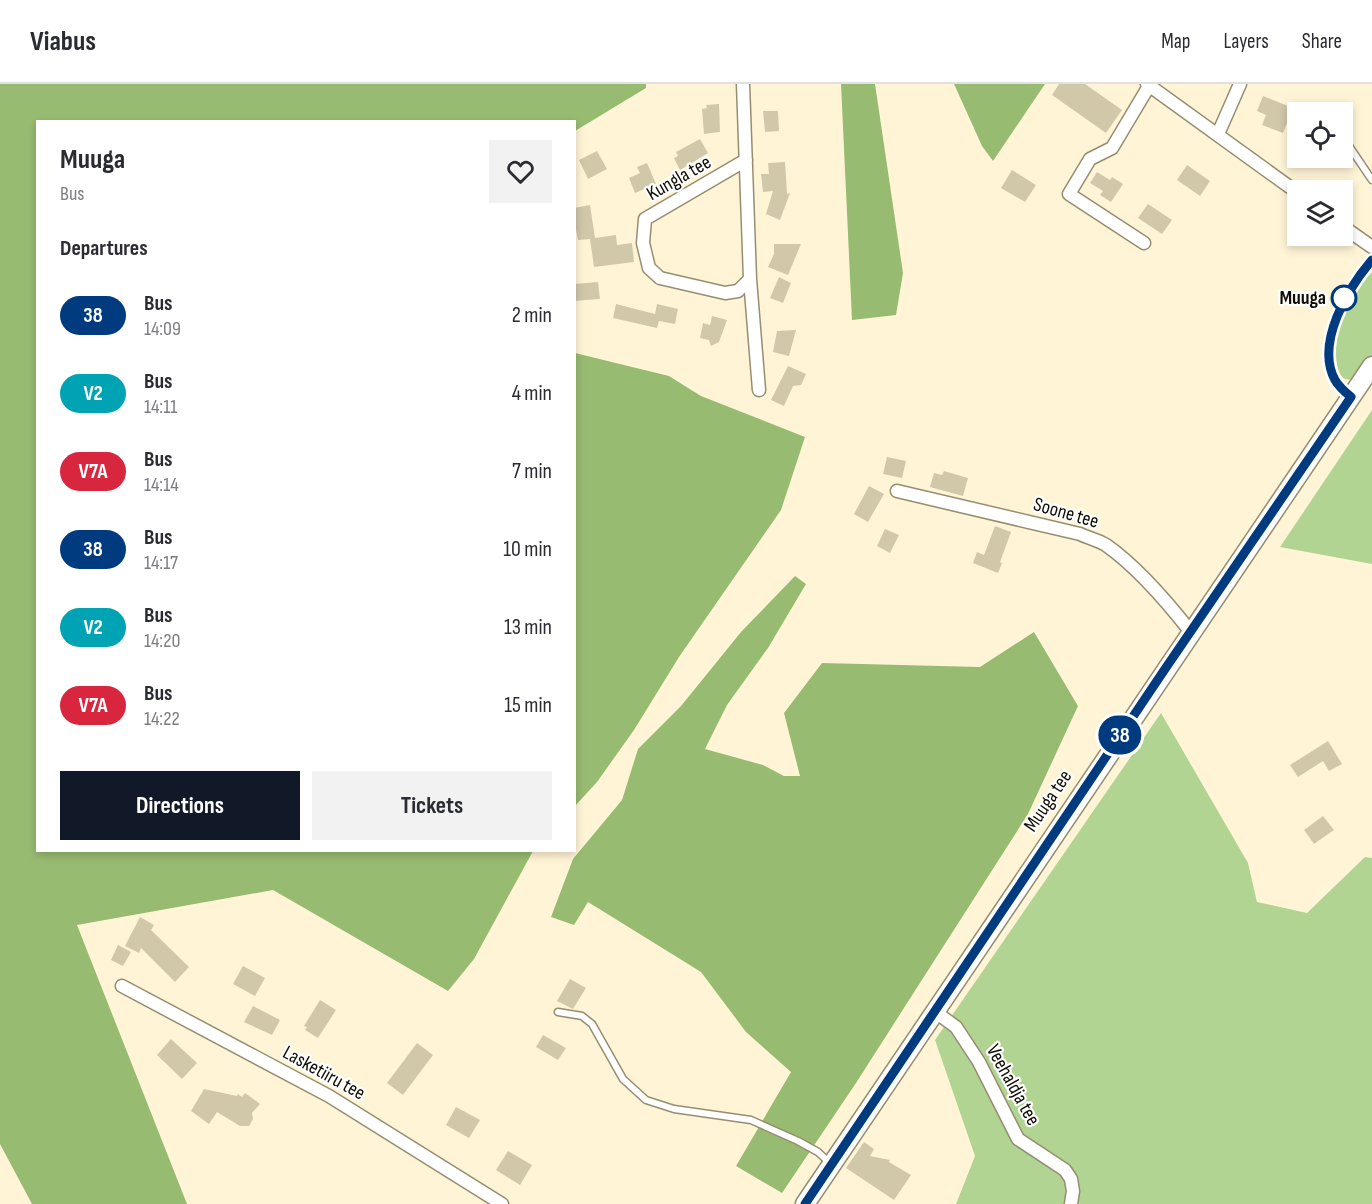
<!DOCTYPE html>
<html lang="en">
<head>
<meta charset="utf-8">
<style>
  :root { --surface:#fff; --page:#f2f2f3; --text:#2b2b33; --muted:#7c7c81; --line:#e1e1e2; --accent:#111827 }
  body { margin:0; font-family:"Sofia Sans Condensed",sans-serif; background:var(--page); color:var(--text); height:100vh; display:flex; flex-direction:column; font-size:22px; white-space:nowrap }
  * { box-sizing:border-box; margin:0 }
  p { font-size:20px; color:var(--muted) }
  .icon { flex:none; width:33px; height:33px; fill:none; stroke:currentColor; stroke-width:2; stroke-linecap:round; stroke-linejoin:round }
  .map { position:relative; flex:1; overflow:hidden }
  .sheet { position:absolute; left:36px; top:36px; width:540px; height:732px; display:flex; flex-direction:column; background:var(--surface); border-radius:0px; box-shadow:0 3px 9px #0003 }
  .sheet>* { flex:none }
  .badge { padding:0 12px; border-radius:20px; font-size:21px; line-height:39px }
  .tools { position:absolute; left:1287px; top:18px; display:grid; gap:12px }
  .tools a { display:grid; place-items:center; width:66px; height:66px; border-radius:0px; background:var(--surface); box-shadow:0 3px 9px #0003; font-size:30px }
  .map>.badge { position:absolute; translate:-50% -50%; box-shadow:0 0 0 3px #fff }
  h2 { padding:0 24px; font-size:22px; line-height:54px }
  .round { display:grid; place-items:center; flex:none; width:63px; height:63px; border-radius:0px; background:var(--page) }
  .overview { display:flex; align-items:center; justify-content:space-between; height:102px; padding:0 24px }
  h1 { font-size:28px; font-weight:700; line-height:45px }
  .button { display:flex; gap:12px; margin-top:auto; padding:12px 24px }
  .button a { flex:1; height:69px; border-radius:0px; background:var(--accent); color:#fff; font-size:24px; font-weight:700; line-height:69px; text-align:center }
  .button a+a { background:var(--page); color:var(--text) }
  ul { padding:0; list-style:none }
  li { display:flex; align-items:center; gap:18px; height:78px; padding:0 24px }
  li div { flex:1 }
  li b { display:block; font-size:22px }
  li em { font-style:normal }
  li .badge { min-width:66px; font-weight:700; text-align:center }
  header { display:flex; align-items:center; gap:36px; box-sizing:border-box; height:84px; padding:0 30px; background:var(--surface); border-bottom:2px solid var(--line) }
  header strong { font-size:28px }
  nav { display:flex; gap:33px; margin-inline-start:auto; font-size:21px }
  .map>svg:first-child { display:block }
  .green { fill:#b2d492 }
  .forest { fill:#97bc71 }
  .building { fill:#d1c8aa }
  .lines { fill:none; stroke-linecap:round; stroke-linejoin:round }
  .lane-casing { stroke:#968d71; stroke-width:9 }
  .street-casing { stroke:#968d71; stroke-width:15 }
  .secondary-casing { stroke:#968d71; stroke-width:21 }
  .lane { stroke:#fff; stroke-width:6 }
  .street { stroke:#fff; stroke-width:12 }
  .secondary { stroke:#fff; stroke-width:18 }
  .line-casing { stroke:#fff; stroke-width:14 }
  .line { stroke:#003b80; stroke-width:9 }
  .stop-dot { fill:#fff; stroke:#003b80; stroke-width:3 }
  .labels { text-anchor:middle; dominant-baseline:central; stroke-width:4.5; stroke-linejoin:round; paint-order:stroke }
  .street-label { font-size:20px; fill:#100d04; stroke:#fff }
  .stop-label { font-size:20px; font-weight:bold; fill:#100d04; stroke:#fff; text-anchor:end }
</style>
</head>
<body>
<header>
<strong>Viabus</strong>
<nav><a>Map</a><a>Layers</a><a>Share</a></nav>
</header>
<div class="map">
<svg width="1372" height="1120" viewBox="0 0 1372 1120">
  <rect width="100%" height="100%" fill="#fff5d6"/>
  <path class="green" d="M1372,188C1372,208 1372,228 1372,248C1372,255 1372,265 1372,271C1366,288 1343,311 1337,281C1331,249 1351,209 1372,188Z
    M1372,326V480L1280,463Z
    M1161,629L1248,779L1257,818L1307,829L1365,773L1372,774V1120H956L975,1072L935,956Z"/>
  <path class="forest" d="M0,0H646V4L575,47L574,38H38V766L533,767L474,875L448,907L273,806L77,841L187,1120H32L0,1060Z
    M841,0H875L903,189L896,231L852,236Z
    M954,0H1045L993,77L982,62Z
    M575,269L669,292L701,312L805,353L781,426L679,573L634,646L597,698L575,722Z
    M795,492L806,500L768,564L727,621L705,665L763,681L784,692H800L784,629L822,579L980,583L1034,548L1078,622L1028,730L856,999L782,1109L736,1082L791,988L746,948L701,888L588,818L574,841L551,833L573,775L622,716L638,665L681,622L741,548Z"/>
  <path class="building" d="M1059,0H1085L1122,26L1106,49L1052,11Z
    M1263,12L1293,24L1283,49L1262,41L1266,31L1257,27Z
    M719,20L720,48L704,50L702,25L707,24L706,21Z
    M763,27H778L779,47L765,48Z
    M700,55L708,69L680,86L674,74L678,72L676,68Z
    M597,67L607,85L588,95L579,76Z
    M785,78L787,110L790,109L780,136L766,130L773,107L763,108L761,90H769L768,79Z
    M647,79L656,100L635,109L629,94L640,89L637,83Z
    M1187,81L1210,97L1200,112L1177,96Z
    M1012,86L1036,101L1025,118L1001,104Z
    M1097,88L1110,96L1112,93L1123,100L1111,118L1100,111L1103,107L1090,99Z
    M1148,120L1172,136L1162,150L1138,134Z
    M590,121L595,154L616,151L617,161L632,159L634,178L594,183L590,155L578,156L574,136V124Z
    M774,160H801L788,191L768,183L774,170Z
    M779,193L791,199L783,219L770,214Z
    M598,198L600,215L574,217V200Z
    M616,220L655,230L657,220L678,225L675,240L659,237L657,244L613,234Z
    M712,232L727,236L719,258L711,262L709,256L700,254L703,239L710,241Z
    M796,246L789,272L773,268L777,247Z
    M788,282L806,290L801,301L793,302L784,322L771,316Z
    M887,373L906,377L902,394L883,390Z
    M944,387L968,394L963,412L930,403L934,389L942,391Z
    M869,402L884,410L868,438L854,430Z
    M995,442L1011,448L1000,478L1002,479L998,489L973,479L977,468L984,471Z
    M885,445L899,451L890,469L877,462Z
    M1328,657L1342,680L1329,687L1323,677L1298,693L1290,681Z
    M1323,732L1334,746L1314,760L1304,746Z
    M140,833L154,841L151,846L189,883L175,898L141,864L139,869L125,862Z
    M118,861L131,868L123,882L111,876Z
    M243,882L265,894L255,912L233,900Z
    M570,895L586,904L573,925L557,917Z
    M320,916L336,926L318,954L305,946L307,943L304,942Z
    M253,922L280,936L272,951L244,938Z
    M543,951L566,964L558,976L536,963Z
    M171,955L197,979L182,995L157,971Z
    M417,959L433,971L403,1011L387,999Z
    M204,1005L237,1012L238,1010L242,1013L245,1009L260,1020L252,1029L253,1035L249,1042H240L217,1028L209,1040L191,1027Z
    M456,1023L480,1036L469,1054L446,1041Z
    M864,1058L874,1065L870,1072L890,1076L889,1078L911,1091L894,1116L846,1084Z
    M508,1067L532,1081L520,1101L496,1086Z"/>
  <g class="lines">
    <defs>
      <path id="lane" d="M1347,59L1372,96
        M1349,311C1306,275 1344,209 1372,176
        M558,928L582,932L592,940L623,995L646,1016L674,1025L751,1036L798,1057L818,1068L831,1080"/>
      <path id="street" d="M743,0L750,195L738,207L725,209L660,194L649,184L643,159L645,135L746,76
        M1147,0L1298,109
        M1218,50L1240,0
        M1342,142L1372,163
        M1144,159L1069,110L1090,75L1112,64L1149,2
        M750,195L759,306
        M897,407L1080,450C1088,454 1098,456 1106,461C1136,482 1168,519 1190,547
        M122,902L329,1012L502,1120
        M934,927L956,943L979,978L1018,1055L1065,1086L1071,1095L1073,1107L1071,1120"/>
      <path id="secondary" d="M805,1120L1372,282"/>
    </defs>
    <use href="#lane" class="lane-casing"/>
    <use href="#street" class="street-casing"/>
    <use href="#secondary" class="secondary-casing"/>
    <use href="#lane" class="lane"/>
    <use href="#street" class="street"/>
    <use href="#secondary" class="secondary"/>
  </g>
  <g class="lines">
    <defs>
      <path id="line" d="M805,1120L1165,585L1351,313C1345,308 1339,303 1335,296C1315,259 1348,204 1372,176"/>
    </defs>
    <use href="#line" class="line-casing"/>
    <use href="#line" class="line"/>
  </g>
  <circle class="stop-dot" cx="1344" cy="214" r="12"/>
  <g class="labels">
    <g class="street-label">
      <text transform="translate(679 94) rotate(-30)">Kungla tee</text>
      <text transform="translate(1066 429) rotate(16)">Soone tee</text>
      <text transform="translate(1048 717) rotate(-56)">Muuga tee</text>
      <text transform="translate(324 989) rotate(29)">Lasketiiru tee</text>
      <text transform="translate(1013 1001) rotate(61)">Veehaldja tee</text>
    </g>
    <g class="stop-label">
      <text x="1326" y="214">Muuga</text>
    </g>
  </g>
</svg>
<div class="tools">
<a><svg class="icon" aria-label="locate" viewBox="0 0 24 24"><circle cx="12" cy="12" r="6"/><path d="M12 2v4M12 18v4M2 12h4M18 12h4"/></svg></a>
<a><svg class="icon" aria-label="layers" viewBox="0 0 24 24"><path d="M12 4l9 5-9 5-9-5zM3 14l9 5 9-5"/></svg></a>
</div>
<b class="badge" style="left:1120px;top:651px;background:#003b80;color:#fff">38</b>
<section class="sheet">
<div class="overview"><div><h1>Muuga</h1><p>Bus</p></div><a class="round"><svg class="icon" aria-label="heart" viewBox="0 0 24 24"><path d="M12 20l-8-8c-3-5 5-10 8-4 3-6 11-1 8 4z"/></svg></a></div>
<h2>Departures</h2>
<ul>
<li><span class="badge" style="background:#003b80;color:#fff">38</span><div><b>Bus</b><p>14:09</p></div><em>2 min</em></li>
<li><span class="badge" style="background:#00a3b4;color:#fff">V2</span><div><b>Bus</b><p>14:11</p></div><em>4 min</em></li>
<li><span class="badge" style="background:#d7263d;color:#fff">V7A</span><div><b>Bus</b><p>14:14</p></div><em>7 min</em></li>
<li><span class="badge" style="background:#003b80;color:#fff">38</span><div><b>Bus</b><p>14:17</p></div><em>10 min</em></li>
<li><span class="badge" style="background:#00a3b4;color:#fff">V2</span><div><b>Bus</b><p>14:20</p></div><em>13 min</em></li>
<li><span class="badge" style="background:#d7263d;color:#fff">V7A</span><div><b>Bus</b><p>14:22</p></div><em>15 min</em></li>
</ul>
<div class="button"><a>Directions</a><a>Tickets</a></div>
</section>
</div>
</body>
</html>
